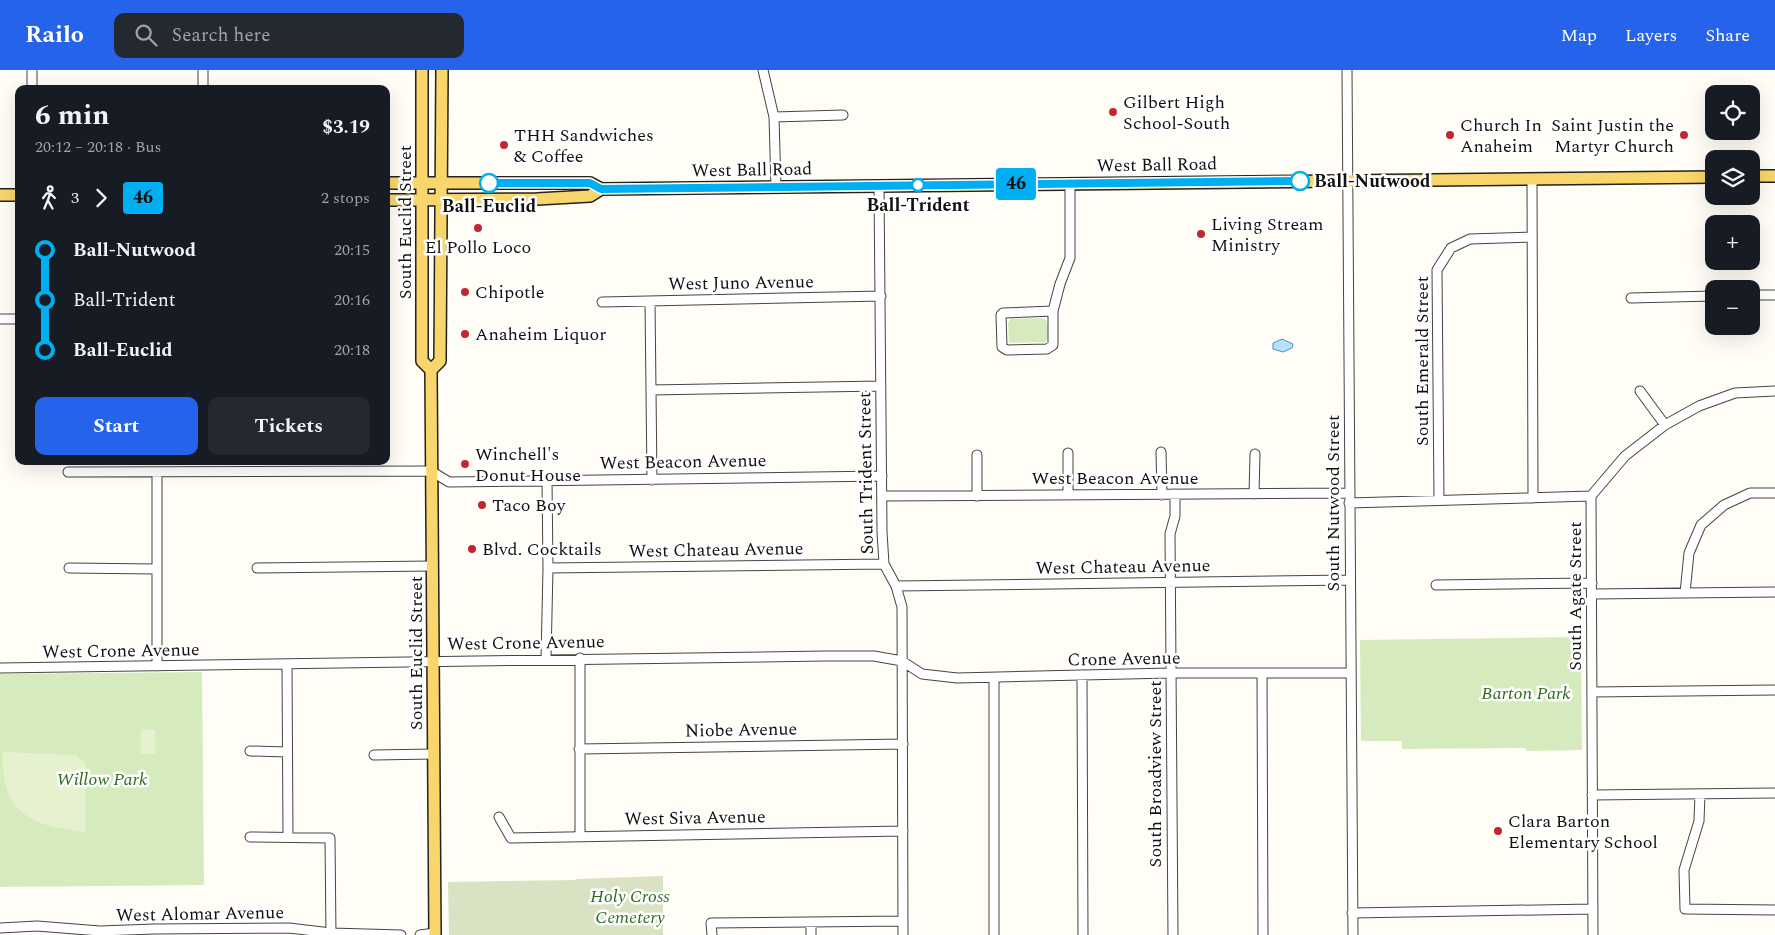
<!DOCTYPE html>
<html lang="en">
<head>
<meta charset="utf-8">
<style>
  :root { --surface:#171b24; --page:#242831; --text:#f1f3f6; --muted:#9ea1a6; --accent:#2563eb }
  body { margin:0; font-family:Spectral,serif; background:var(--page); color:var(--text); height:100vh; display:flex; flex-direction:column; font-size:19px; white-space:nowrap }
  * { box-sizing:border-box; margin:0 }
  p { font-size:16px; color:var(--muted) }
  .icon { flex:none; width:28px; height:28px; fill:none; stroke:currentColor; stroke-width:2; stroke-linecap:round; stroke-linejoin:round }
  .map { position:relative; flex:1; overflow:hidden }
  .details { position:absolute; left:15px; top:15px; width:375px; height:380px; display:flex; flex-direction:column; background:var(--surface); border-radius:10px; box-shadow:0 5px 20px #0002 }
  .details>* { flex:none }
  .badge { padding:0 10px; border-radius:4px; font-size:18px; line-height:32px }
  .buttons { position:absolute; left:1705px; top:15px; display:grid; gap:10px }
  .buttons a { display:grid; place-items:center; width:55px; height:55px; border-radius:10px; background:var(--surface); box-shadow:0 5px 20px #0002; font-size:25px }
  .map>.badge { position:absolute; translate:-50% -50%; box-shadow:0 0 0 2px #fff }
  .legs { display:flex; align-items:center; gap:8px; height:55px; padding:0 20px; font-size:16px }
  .legs p { margin-inline-start:auto }
  .head { display:flex; align-items:center; justify-content:space-between; height:85px; padding:0 20px }
  h1 { font-size:28px; font-weight:700; line-height:38px }
  .action { display:flex; gap:10px; margin-top:auto; padding:10px 20px }
  .action a { flex:1; height:58px; border-radius:10px; background:var(--accent); color:#fff; font-size:20px; font-weight:700; line-height:58px; text-align:center }
  .action a+a { background:var(--page); color:var(--text) }
  ul { padding:0 20px; list-style:none }
  li { display:flex; align-items:center; gap:18px; height:50px; font-size:19px }
  li i { display:grid; place-items:center; width:8px; height:100%; margin:0 6px; background:currentColor }
  li i::after { content:''; width:12px; height:12px; margin:-6px; border:4px solid; border-radius:50%; background:var(--surface) }
  li p { margin-inline-start:auto }
  li:first-child i { background:linear-gradient(#0000 50%,currentColor 0) }
  li:last-child i { background:linear-gradient(currentColor 50%,#0000 0) }
  header { display:flex; align-items:center; gap:30px; box-sizing:border-box; height:70px; padding:0 25px; background:var(--accent); color:#fff }
  header strong { font-size:24px }
  nav { display:flex; gap:28px; margin-inline-start:auto; font-size:18px }
  .search { width:350px; height:45px; background:var(--page); display:flex; align-items:center; gap:12px; box-sizing:border-box; padding:0 18px; border-radius:10px; color:var(--muted); font-size:19px }
  .map>svg:first-child { display:block }
  .green { fill:#d5ebbd }
  .cemetery { fill:#d9e3c4 }
  .pitch { fill:#e6f2cf }
  .water { fill:#b9e0f7; stroke:#3f96cf }
  .lines { fill:none; stroke-linecap:round; stroke-linejoin:round }
  .minor-casing { stroke:#444; stroke-width:11 }
  .major-casing { stroke:#222; stroke-width:14 }
  .minor { stroke:#fff; stroke-width:9 }
  .major { stroke:#f9d66b; stroke-width:11 }
  .line-1-casing { stroke:#fff; stroke-width:11 }
  .line-1 { stroke:#00aff2; stroke-width:8 }
  .poi-dot { fill:#c4262e; stroke:#fff; stroke-width:2 }
  .stop-1-dot { fill:#fff; stroke:#00aff2; stroke-width:2.5 }
  .labels { text-anchor:middle; dominant-baseline:central; stroke-width:5; stroke-linejoin:round; paint-order:stroke }
  .poi-label { font-size:18px; fill:#111; stroke:#fff; text-anchor:start }
  .street-label { font-size:18px; fill:#111; stroke:#fff }
  .stop-label { font-size:18px; font-weight:bold; fill:#111; stroke:#fff }
  .park-label { font-size:18px; font-style:italic; fill:#2f6b1f; stroke:#fff }
</style>
</head>
<body>
<header>
<strong>Railo</strong>
<div class="search"><svg class="icon" aria-label="search" viewBox="0 0 24 24"><circle cx="10" cy="10" r="6"/><path d="M15 15l6 6"/></svg>Search here</div>
<nav><a>Map</a><a>Layers</a><a>Share</a></nav>
</header>
<div class="map">
<svg width="1775" height="865" viewBox="0 0 1775 865">
  <rect width="100%" height="100%" fill="#fffdf5"/>
  <path class="green" d="M1041,248L1046,250C1048,256 1049,266 1046,272L1013,273L1009,272L1008,254L1010,249Z
    M1581,567L1582,680L1527,681L1525,678L1402,679V671H1361L1360,570Z
    M202,602L204,815L0,817V604Z"/>
  <path class="cemetery" d="M663,806V865H449L448,812L576,810V809Z"/>
  <path class="pitch" d="M141,659L155,660V684H141Z
    M3,682L76,685L86,695L85,762C32,756 0,744 3,682Z"/>
  <path class="water" d="M1282,269L1293,274L1292,278L1283,282L1273,279V273Z"/>
  <g class="lines">
    <defs>
      <path id="minor" d="M32,0V19
        M203,0V19
        M763,0L774,47L776,117
        M1347,0L1353,865
        M774,47L843,45
        M1532,109L1533,428
        M879,116L882,462L884,494L896,516L902,537L903,865
        M1751,225H1775
        M1631,228L1714,226
        M650,231L652,410
        M602,232L881,226
        M1053,241L1003,243L1001,245L1002,277L1007,280L1047,279L1053,275V241L1060,214L1070,188V114
        M0,249H19
        M651,320L881,316
        M1640,321L1665,355
        M1161,382L1162,425
        M1068,383V425
        M977,385V426
        M68,402L431,401L449,412L882,406
        M157,402V596
        M1254,424L1255,384
        M882,426L1349,423
        M1591,426L1593,865
        M1591,426L1625,386L1665,355L1699,336L1735,323L1775,321
        M1439,430L1437,200L1451,178L1470,169L1532,167
        M1349,433L1591,426
        M69,498L156,499
        M257,498L432,496
        M548,498L884,494
        M1436,515L1592,513
        M896,516L1350,510
        M1685,523L1689,483L1701,455L1724,435L1750,423H1775
        M1592,524L1775,522
        M546,589L548,498L547,411
        M287,595L288,767
        M0,598L825,586H874L902,591L922,604L957,608L1171,603H1351
        M1262,604L1263,865
        M1082,605L1083,865
        M994,608V865
        M1592,622L1775,620
        M579,679L903,674
        M250,681L287,682
        M374,685L434,684
        M1700,724L1699,751L1684,800L1685,839L1775,840
        M1592,725L1775,723
        M499,747L511,768L903,761
        M580,766V588
        M250,767L330,768L331,865
        M1352,843L1593,839
        M0,858L37,856L100,861L154,859L289,858L331,863L401,865
        M420,865L435,863
        M712,865L711,853L903,851
        M811,865V852
        M1173,865L1170,464L1175,446V424"/>
      <path id="major" d="M422,0V291L431,300L435,865
        M1751,106H1775
        M386,113H590L601,119L1714,107
        M0,125H19
        M386,130L537,129L590,126L601,119
        M431,300L440,291L442,0"/>
    </defs>
    <use href="#minor" class="minor-casing"/>
    <use href="#major" class="major-casing"/>
    <use href="#minor" class="minor"/>
    <use href="#major" class="major"/>
  </g>
  <g class="lines">
    <defs>
      <path id="line-1" d="M489,113H590L601,119L1300,111"/>
    </defs>
    <use href="#line-1" class="line-1-casing"/>
    <use href="#line-1" class="line-1"/>
  </g>
  <g class="poi-dot">
    <circle cx="1113" cy="42" r="5"/>
    <circle cx="1450" cy="65" r="5"/>
    <circle cx="1684" cy="65" r="5"/>
    <circle cx="504" cy="75" r="5"/>
    <circle cx="478" cy="158" r="5"/>
    <circle cx="1201" cy="164" r="5"/>
    <circle cx="465" cy="222" r="5"/>
    <circle cx="465" cy="264" r="5"/>
    <circle cx="465" cy="394" r="5"/>
    <circle cx="482" cy="435" r="5"/>
    <circle cx="472" cy="479" r="5"/>
    <circle cx="1498" cy="761" r="5"/>
  </g>
  <g class="stop-1-dot">
    <circle cx="1300" cy="111" r="9"/>
    <circle cx="489" cy="113" r="9"/>
    <circle cx="918" cy="115" r="6"/>
  </g>
  <g class="labels">
    <g class="poi-label">
      <text x="1123" y="32">Gilbert High<tspan x="1123" dy="21">School-South</tspan></text>
      <text x="1460" y="55">Church In<tspan x="1460" dy="21">Anaheim</tspan></text>
      <text x="1674" y="55" text-anchor="end">Saint Justin the<tspan x="1674" dy="21">Martyr Church</tspan></text>
      <text x="514" y="65">THH Sandwiches<tspan x="514" dy="21">&amp; Coffee</tspan></text>
      <text x="1211" y="154">Living Stream<tspan x="1211" dy="21">Ministry</tspan></text>
      <text x="478" y="177" text-anchor="middle">El Pollo Loco</text>
      <text x="475" y="222">Chipotle</text>
      <text x="475" y="264">Anaheim Liquor</text>
      <text x="475" y="384">Winchell's<tspan x="475" dy="21">Donut House</tspan></text>
      <text x="492" y="435">Taco Boy</text>
      <text x="482" y="479">Blvd. Cocktails</text>
      <text x="1508" y="751">Clara Barton<tspan x="1508" dy="21">Elementary School</tspan></text>
    </g>
    <g class="street-label">
      <text transform="translate(1157 95) rotate(-1)">West Ball Road</text>
      <text transform="translate(752 100) rotate(-1)">West Ball Road</text>
      <text transform="translate(405 152) rotate(-90)">South Euclid Street</text>
      <text transform="translate(741 213) rotate(-1)">West Juno Avenue</text>
      <text transform="translate(1422 291) rotate(-90)">South Emerald Street</text>
      <text transform="translate(683 392) rotate(-1)">West Beacon Avenue</text>
      <text transform="translate(866 403) rotate(-91)">South Trident Street</text>
      <text x="1115" y="408">West Beacon Avenue</text>
      <text transform="translate(1333 433) rotate(-90)">South Nutwood Street</text>
      <text transform="translate(716 480) rotate(-1)">West Chateau Avenue</text>
      <text transform="translate(1123 497) rotate(-1)">West Chateau Avenue</text>
      <text transform="translate(1575 526) rotate(-90)">South Agate Street</text>
      <text transform="translate(526 573) rotate(-1)">West Crone Avenue</text>
      <text transform="translate(121 581) rotate(-1)">West Crone Avenue</text>
      <text transform="translate(416 583) rotate(-90)">South Euclid Street</text>
      <text transform="translate(1124 589) rotate(-1)">Crone Avenue</text>
      <text transform="translate(741 660) rotate(-1)">Niobe Avenue</text>
      <text transform="translate(1155 704) rotate(-90)">South Broadview Street</text>
      <text transform="translate(695 748) rotate(-1)">West Siva Avenue</text>
      <text transform="translate(200 844) rotate(-1)">West Alomar Avenue</text>
    </g>
    <g class="stop-label">
      <text x="1314" y="111" text-anchor="start">Ball-Nutwood</text>
      <text x="918" y="135">Ball-Trident</text>
      <text x="489" y="136">Ball-Euclid</text>
    </g>
    <g class="park-label">
      <text x="1526" y="623">Barton Park</text>
      <text x="102" y="709">Willow Park</text>
      <text x="630" y="826">Holy Cross<tspan x="630" dy="21">Cemetery</tspan></text>
    </g>
  </g>
</svg>
<div class="buttons">
<a><svg class="icon" aria-label="locate" viewBox="0 0 24 24"><circle cx="12" cy="12" r="6"/><path d="M12 2v4M12 18v4M2 12h4M18 12h4"/></svg></a>
<a><svg class="icon" aria-label="layers" viewBox="0 0 24 24"><path d="M12 4l9 5-9 5-9-5zM3 14l9 5 9-5"/></svg></a>
<a>+</a>
<a>−</a>
</div>
<b class="badge" style="left:1016px;top:114px;background:#00aff2;color:#111">46</b>
<section class="details">
<div class="head"><div><h1>6 min</h1><p>20:12 – 20:18 · Bus</p></div><b>$3.19</b></div>
<div class="legs"><svg class="icon" aria-label="walk" viewBox="0 0 24 24"><circle cx="13" cy="4" r="2"/><path d="M13 8l-2 6 4 7M11 14l-3 7M7 12l3-4h3l4 4"/></svg>3<svg class="icon" aria-label="forward" viewBox="0 0 24 24"><path d="M9 5l7 7-7 7"/></svg><b class="badge" style="background:#00aff2;color:#111">46</b><p>2 stops</p></div>
<ul>
<li><i style="color:#00aff2"></i><b>Ball-Nutwood</b><p>20:15</p></li>
<li><i style="color:#00aff2"></i><span>Ball-Trident</span><p>20:16</p></li>
<li><i style="color:#00aff2"></i><b>Ball-Euclid</b><p>20:18</p></li>
</ul>
<div class="action"><a>Start</a><a>Tickets</a></div>
</section>
</div>
</body>
</html>
